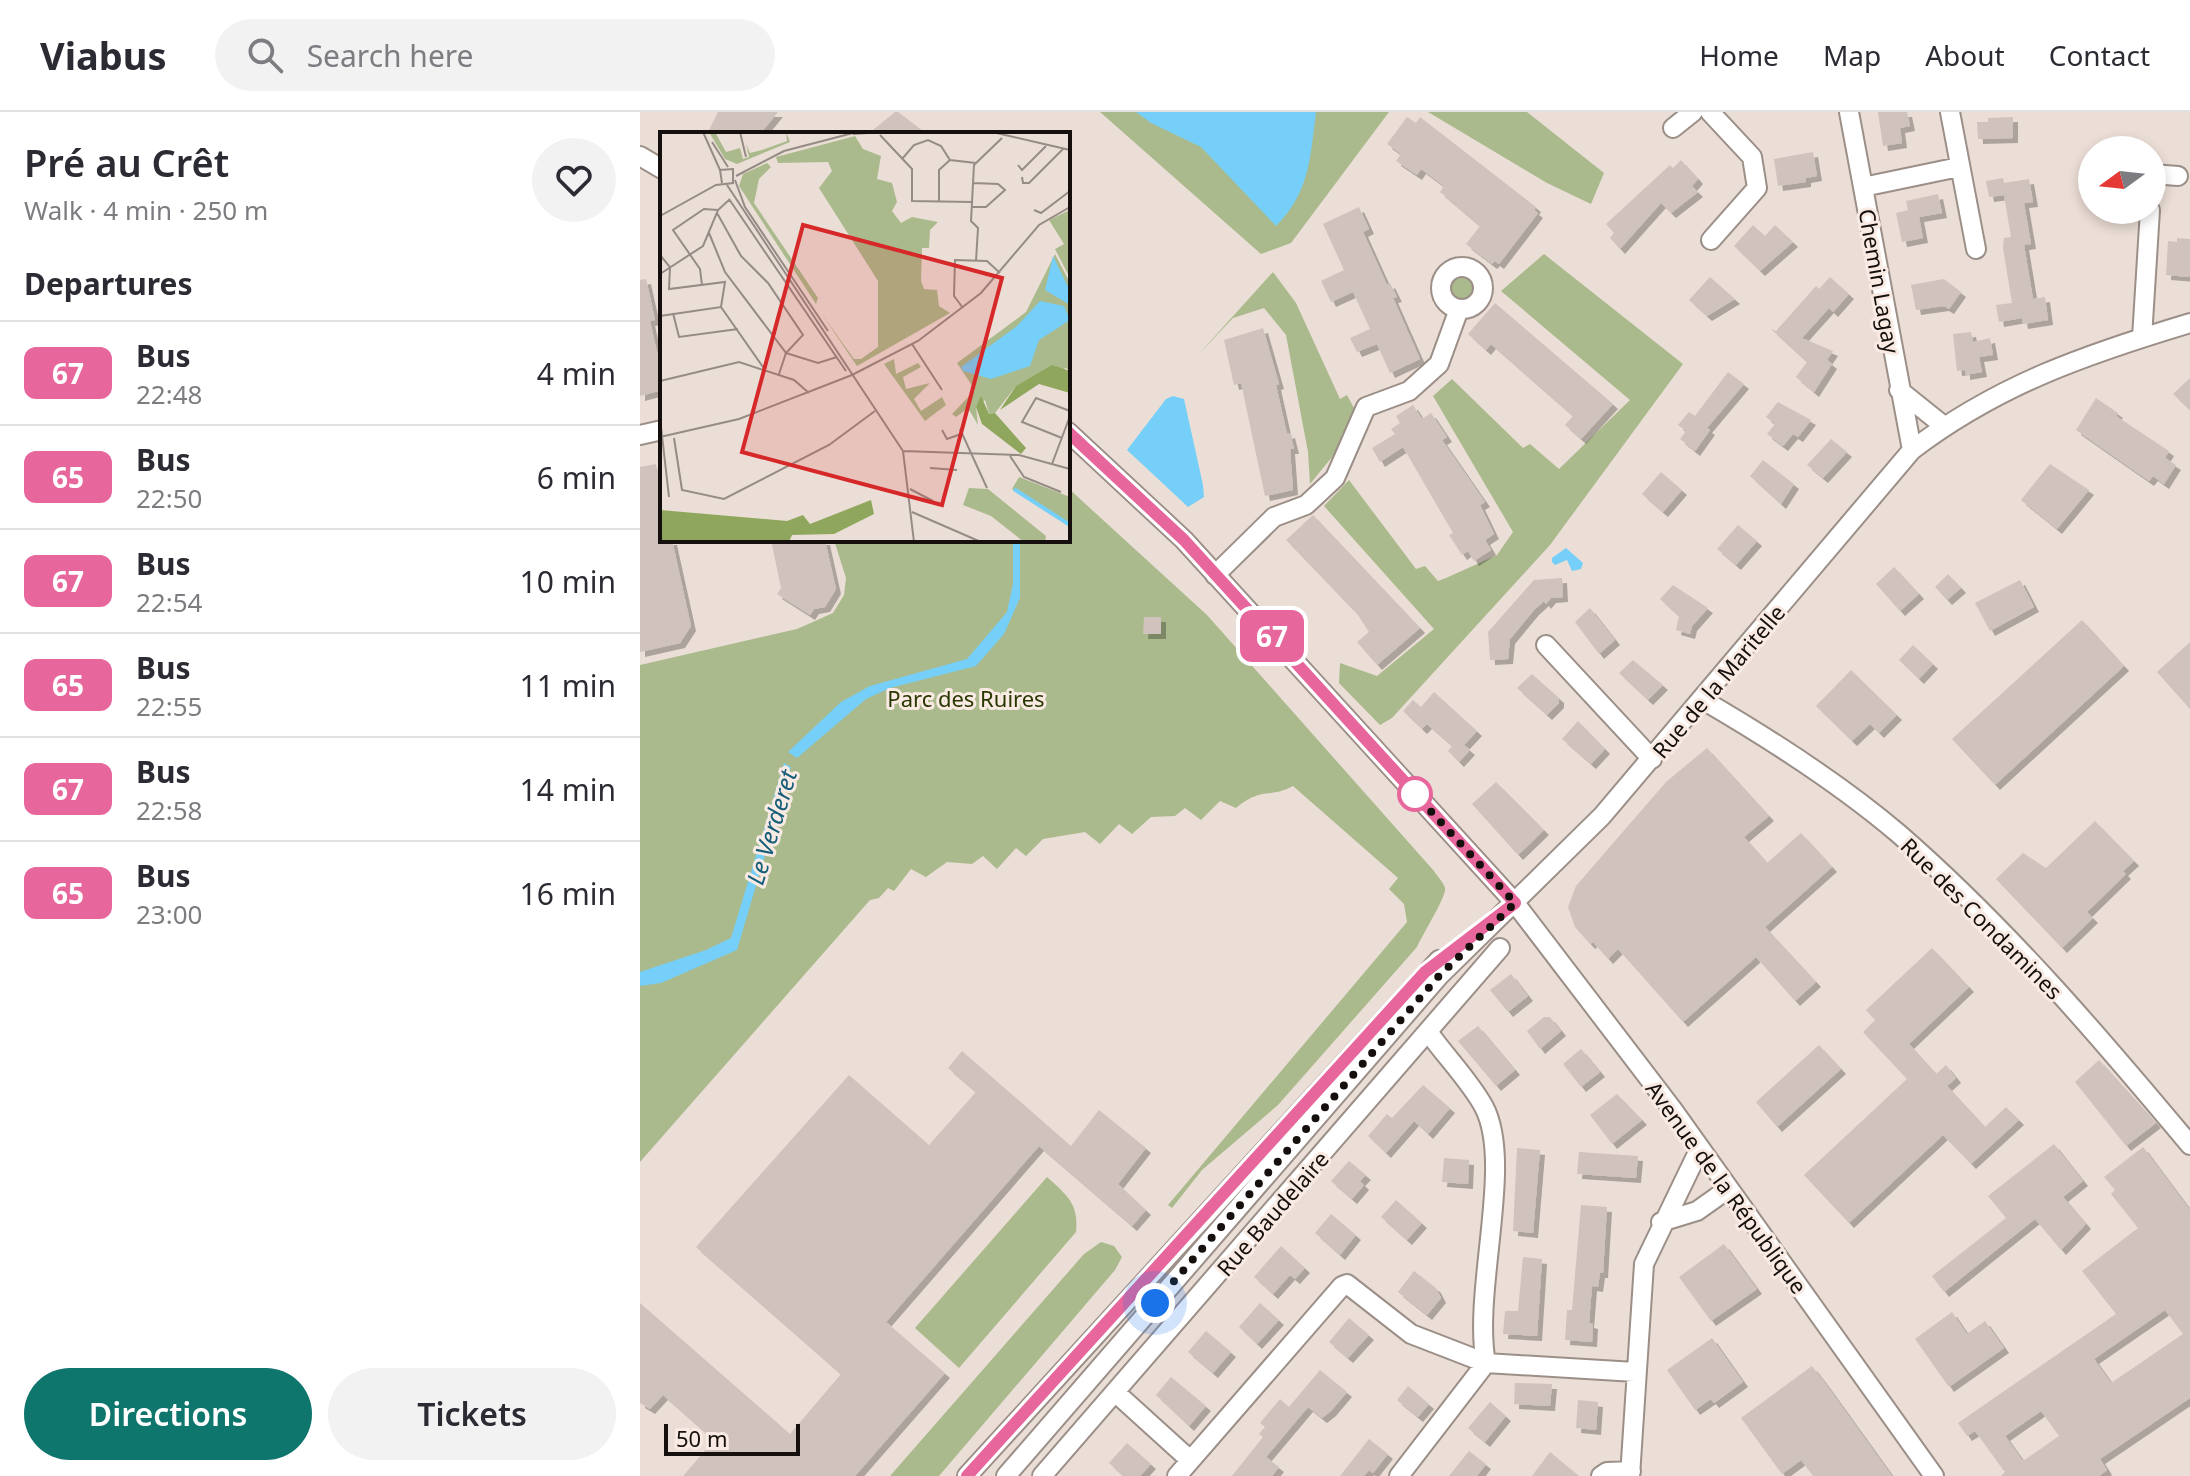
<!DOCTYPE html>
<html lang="en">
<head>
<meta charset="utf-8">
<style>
  :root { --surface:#fff; --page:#f2f2f3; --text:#2b2b33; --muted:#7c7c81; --line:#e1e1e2; --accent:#0f766e }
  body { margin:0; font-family:"Noto Sans",sans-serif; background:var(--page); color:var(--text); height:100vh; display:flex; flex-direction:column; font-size:30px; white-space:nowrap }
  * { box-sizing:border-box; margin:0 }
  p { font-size:26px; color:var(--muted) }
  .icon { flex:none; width:44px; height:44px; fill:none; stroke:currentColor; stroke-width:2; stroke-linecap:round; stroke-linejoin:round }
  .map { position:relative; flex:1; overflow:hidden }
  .side { display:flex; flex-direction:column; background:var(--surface); width:640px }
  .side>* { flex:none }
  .badge { padding:0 16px; border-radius:12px; font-size:28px; line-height:52px }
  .needle { width:52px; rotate:255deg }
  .fabs { position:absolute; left:1438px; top:24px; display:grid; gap:16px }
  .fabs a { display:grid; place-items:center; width:88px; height:88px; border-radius:50%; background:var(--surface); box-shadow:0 4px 12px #0003; font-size:40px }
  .scale { position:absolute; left:24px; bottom:20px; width:136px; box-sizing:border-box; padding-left:8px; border:4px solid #15100e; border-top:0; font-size:22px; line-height:28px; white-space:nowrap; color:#15100e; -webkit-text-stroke:6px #f9ebe3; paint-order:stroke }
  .you { position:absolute; width:40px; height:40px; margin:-20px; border:6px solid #fff; border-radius:50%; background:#1a73e8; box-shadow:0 0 0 12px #1a73e833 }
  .map>.badge { position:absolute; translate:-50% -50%; box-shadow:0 0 0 4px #fff }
  h2 { padding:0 24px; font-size:30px; line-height:72px }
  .round { display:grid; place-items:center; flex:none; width:84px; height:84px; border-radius:42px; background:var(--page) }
  .summary { display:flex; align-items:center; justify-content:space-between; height:136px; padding:0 24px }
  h1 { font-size:38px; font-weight:600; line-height:60px }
  .cta { display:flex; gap:16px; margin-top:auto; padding:16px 24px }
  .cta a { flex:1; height:92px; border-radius:48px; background:var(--accent); color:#fff; font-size:32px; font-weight:600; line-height:92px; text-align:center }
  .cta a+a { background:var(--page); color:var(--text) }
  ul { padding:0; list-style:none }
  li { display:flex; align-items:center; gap:24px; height:104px; padding:0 24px; border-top:2px solid var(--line) }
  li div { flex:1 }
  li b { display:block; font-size:30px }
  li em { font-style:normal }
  li .badge { min-width:88px; font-weight:700; text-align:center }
  header { display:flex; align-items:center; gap:48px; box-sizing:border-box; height:112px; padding:0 40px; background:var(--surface); border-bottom:2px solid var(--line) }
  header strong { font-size:38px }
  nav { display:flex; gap:44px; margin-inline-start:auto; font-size:28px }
  .search { width:560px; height:72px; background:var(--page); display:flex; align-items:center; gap:20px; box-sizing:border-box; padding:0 28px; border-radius:44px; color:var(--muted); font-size:30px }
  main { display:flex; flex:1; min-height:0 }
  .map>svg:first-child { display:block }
  .green { fill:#aaba8c }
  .water { fill:#75cff8 }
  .building { fill:#d0c2bc; fill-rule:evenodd; filter:url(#shadow) }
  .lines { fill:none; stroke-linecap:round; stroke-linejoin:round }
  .minor-casing { stroke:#9b8f88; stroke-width:22 }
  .minor { stroke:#fff; stroke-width:18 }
  .line-casing { stroke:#fff; stroke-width:18 }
  .line { stroke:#e7679c; stroke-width:12 }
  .walk { stroke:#15100e; stroke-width:8; stroke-dasharray:0 14.4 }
  .stop-dot { fill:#fff; stroke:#e7679c; stroke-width:4 }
  .labels { text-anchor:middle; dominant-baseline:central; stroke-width:6; stroke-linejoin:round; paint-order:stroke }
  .street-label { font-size:22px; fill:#15100e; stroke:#f9ebe3 }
  .park-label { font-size:22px; fill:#293700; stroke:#f9ebe3 }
  .water-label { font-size:24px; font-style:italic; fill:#155d79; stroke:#f9ebe3 }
  .inset-river { fill:none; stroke:#75cff8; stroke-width:4 }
  .inset-road { fill:none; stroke:#958c86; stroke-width:2 }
  .view { fill:#d62828; fill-opacity:0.15; stroke:#d62828; stroke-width:4 }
  .inset-edge { fill:none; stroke:#15100e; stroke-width:4 }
</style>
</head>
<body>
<header>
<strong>Viabus</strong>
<div class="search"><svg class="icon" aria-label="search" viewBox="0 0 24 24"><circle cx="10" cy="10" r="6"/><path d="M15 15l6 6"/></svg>Search here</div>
<nav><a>Home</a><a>Map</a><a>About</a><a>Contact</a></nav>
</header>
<main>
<section class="side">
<div class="summary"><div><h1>Pré au Crêt</h1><p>Walk · 4 min · 250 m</p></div><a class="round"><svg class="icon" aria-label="heart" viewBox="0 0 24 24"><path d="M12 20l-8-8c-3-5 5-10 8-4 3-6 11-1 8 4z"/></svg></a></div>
<h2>Departures</h2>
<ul>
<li><span class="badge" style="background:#e7679c;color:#fff">67</span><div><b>Bus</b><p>22:48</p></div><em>4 min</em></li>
<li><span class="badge" style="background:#e7679c;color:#fff">65</span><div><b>Bus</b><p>22:50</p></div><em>6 min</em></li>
<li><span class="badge" style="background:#e7679c;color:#fff">67</span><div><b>Bus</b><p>22:54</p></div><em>10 min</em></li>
<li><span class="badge" style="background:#e7679c;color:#fff">65</span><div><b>Bus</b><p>22:55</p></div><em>11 min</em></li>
<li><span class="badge" style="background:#e7679c;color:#fff">67</span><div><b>Bus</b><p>22:58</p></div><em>14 min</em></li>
<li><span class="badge" style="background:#e7679c;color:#fff">65</span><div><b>Bus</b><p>23:00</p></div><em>16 min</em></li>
</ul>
<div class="cta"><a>Directions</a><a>Tickets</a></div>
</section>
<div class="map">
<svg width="1550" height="1364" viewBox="0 0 1550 1364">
  <defs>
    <filter id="shadow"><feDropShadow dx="5" dy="5" stdDeviation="0" flood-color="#0004"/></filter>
  </defs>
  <rect width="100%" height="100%" fill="#ebded6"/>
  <path class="green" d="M460,0H749L651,131L621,142Z
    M788,0H887L964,61L951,92L907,71Z
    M904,142L1043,252L910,433L752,606L740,613L699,571L700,551L737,564L794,517L684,394L709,368L776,457L785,454L798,469L806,466L857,443L873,420L793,284L812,267L883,336L890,332L919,357L990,288L861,179Z
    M633,160L656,191L700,287L707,283L714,296L697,339L670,372L668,340L646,223L624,196L593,206L557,244Z
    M810 175a13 13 0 1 1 26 0a13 13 0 1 1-26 0Z
    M428,376L567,503L794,759C797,764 804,771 805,776C807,784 782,823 777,835L638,993L562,1058L532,1096L528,1093L767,810L764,792L749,777L758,766L653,674C629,687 623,674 596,696L580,689L561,708L545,696L535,704L511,705L492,722L479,712L460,732L445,720L403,727L386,744L376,736L357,757L343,744L332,752L307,750L286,765L271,757L254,779L248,776L239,786L230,788L0,1050V553L157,517L193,501L204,483L206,466L194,428H428Z
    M407,1065C427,1083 439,1092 436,1120L319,1256L275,1216Z
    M461,1130L474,1134L482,1145L475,1158L299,1364H250L444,1142Z"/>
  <path class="water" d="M496,0H676C670,46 670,80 636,114L561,35L511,11Z
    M533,284L544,287L563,373L564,385L548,395L487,338L526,287Z
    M373,428H380V486L364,522L336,554L250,576L226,587L157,646L148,640L201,590L230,574L327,547L367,500L373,472Z
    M926,436L943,451L941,457L932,459L927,448L915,453L912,450V446Z
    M144,651L151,655L97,838L21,871L0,874V860L66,838L91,826Z"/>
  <path class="building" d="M78,0H138L120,22H67Z
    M255,0H258L287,22H228Z
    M1238,0H1267L1270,14L1260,16L1262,31L1243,34Z
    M767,5L776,11L780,5L896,95L894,98L898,101L859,152L855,149L852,152L826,132L840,114L800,80L804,74L781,57L777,63L756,49L761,42L747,32Z
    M1373,5V26L1338,27L1337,10H1348V6Z
    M1173,40L1177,64L1166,66V70L1138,74L1134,47Z
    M1041,48L1058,67L1052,74L1058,80L1031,101L1021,91L980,137L970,126L974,121L966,112L1030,53L1033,56Z
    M1363,66L1364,71L1389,67L1393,90L1384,91L1391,132L1384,133L1393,187L1405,185L1408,208L1383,212L1382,206L1359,210L1356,193L1372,191L1363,136L1364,126L1371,125L1364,83L1349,85L1346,69Z
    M1298,82L1302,101L1279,105L1283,126L1262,130L1256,101L1268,98L1266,89Z
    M719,95L729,117L723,120L747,173L750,171L757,185L753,186L780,247L750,261L737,232L717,240L710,226L730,217L713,180L691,190L681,169L704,158L683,112Z
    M1113,113L1125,124L1135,113L1153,130L1120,159L1094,134Z
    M1537,126L1550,127V165L1526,163L1528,129L1537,130Z
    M1070,165L1095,187L1067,204L1049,188Z
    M1190,165L1209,182L1193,200L1189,196L1162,226L1193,239L1187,248L1192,252L1174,280L1156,265L1167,250L1131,217L1136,219L1176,174L1179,177Z
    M6,167L15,208L10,209L17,240L22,239V278L0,284V168Z
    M1304,167L1321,180L1309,197L1304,194L1276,198L1271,173Z
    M855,191L973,292L941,327L925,313L933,304L851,232L846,238L828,222Z
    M623,216L639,272L636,273L647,322L650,321L654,337H650L653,378L625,384L601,271L594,273L584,228Z
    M1331,220L1333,230L1350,226L1353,243L1339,245L1342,260L1325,263V258L1317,259L1313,222Z
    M1088,260L1104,272L1067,316L1070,318L1055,339L1040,327L1046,319L1038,313L1049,300L1055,304Z
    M1550,266V298L1533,282Z
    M1456,286L1478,301L1476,304L1529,339L1525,346L1536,353L1524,372L1513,364L1509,369L1436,318Z
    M1138,290L1171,308L1158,325L1153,322L1143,334L1127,322L1135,312L1126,305Z
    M773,293L782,307L791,301L807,325L802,328L845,390L840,393L854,422L845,428L851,438L834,449L828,439L822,443L809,423L813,421L763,335L740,350L732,336L755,322L751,317L760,311L756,304Z
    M1191,327L1207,340L1183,366L1167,353Z
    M1123,348L1154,372L1141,392L1110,364Z
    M16,352L22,381V428H32L51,514L40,531L0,540V355Z
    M1410,352L1449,378L1417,417L1381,388Z
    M1021,360L1042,378L1023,400L1002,382Z
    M673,403L780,516L737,553L717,530L729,520L718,503L646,428Z
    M1098,413L1117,429L1096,453L1077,437Z
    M131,428H185L196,477L185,495L174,497L170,503L137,482L141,476Z
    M1254,455L1279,482L1260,499L1236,472Z
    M1308,462L1321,476L1307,488L1295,475Z
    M922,466L923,485L911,486L906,492L904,489L894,498L870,527L868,547L850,548L848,520L894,468Z
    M1380,468L1394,495L1350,519L1335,491Z
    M1033,473L1068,496L1052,514L1050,522L1036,518L1039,504L1020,487Z
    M950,496L975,528L959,542L935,510Z
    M504,505H521V522H503Z
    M1442,508L1484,554L1355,673L1312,627Z
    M1550,530V597L1517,560Z
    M1273,533L1293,552L1279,567L1259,548Z
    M993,548L1023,573L1008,588L979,561Z
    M1211,558L1257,603L1239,621L1230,612L1212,629L1176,594Z
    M892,562L919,586V591L907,603L877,576Z
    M794,580L837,619L824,633L830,638L819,650L808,639L812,634L787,612L782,617L763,599L773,588L781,595Z
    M938,609L965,637L951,652L922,627Z
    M1067,636L1129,704L1104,725L1127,751L1161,721L1192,755L1125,815L1176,870L1155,889L1116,845L1043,910L978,837L968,847L953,830L950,832L935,815L928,795L936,774L1026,670Z
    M856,670L904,718L878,743L832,692Z
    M1455,709L1494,749L1483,759L1486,762L1447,800L1453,806L1422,836L1356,767L1383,741L1406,756Z
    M1292,836L1329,875L1269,932L1296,962L1306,953L1316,966L1307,974L1345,1015L1366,995L1379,1008L1331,1052L1303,1023L1209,1111L1164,1063L1267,967L1223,920L1235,908L1226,898Z
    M871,862L888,884L868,900L850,878Z
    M904,905H910L921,919L900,937L887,919Z
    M838,914L875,958L856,974L818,929Z
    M1179,933L1201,957L1137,1015L1116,990Z
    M941,937L960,960L941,975L923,952Z
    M322,939L431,1034L459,998L506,1036L478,1072L506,1098L492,1114L399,1034L246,1210L305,1261L215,1364H43L74,1328L23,1283L10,1297L0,1291V1191L150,1322L201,1262L56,1135L209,963L289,1033L336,980L308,956Z
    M1459,948L1516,1011L1486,1034L1435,970Z
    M783,973L810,996L788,1022L774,1009L746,1041L728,1024L747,1002L752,1006Z
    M977,982L1002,1008L972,1032L950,1003Z
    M1414,1032L1443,1069L1423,1085L1446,1112L1421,1138L1395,1107L1304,1180L1292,1164L1366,1106L1348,1084Z
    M1503,1035L1550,1098V1286L1460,1347L1467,1358L1459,1364H1361L1369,1355L1364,1359L1335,1319L1327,1324L1318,1311L1476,1202L1442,1159L1498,1116L1471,1082L1475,1078L1464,1065ZM1525,1198L1543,1222L1471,1271L1454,1247ZM1401,1299L1419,1324L1383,1349L1365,1324Z
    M877,1036L900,1038L893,1121L873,1119Z
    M939,1040L998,1044L996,1066L937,1062Z
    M804,1046L829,1048L828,1072L802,1070Z
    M709,1049L726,1063L720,1069L724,1073L712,1087L691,1069Z
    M756,1088L782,1111L767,1128L741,1105Z
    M941,1093L967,1095L963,1161H960L958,1175L952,1174L949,1211L953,1212L952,1230L925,1228L927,1198H932Z
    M691,1102L716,1123L700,1143L675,1121Z
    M1084,1132L1117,1177L1071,1209L1039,1165Z
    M641,1134L665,1156L655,1167L650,1163L633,1182L614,1165Z
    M883,1145L902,1147L897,1224L863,1222L865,1199H878Z
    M774,1159L796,1176L801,1186L787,1203L758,1180Z
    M620,1191L639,1208L617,1232L599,1215Z
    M1312,1200L1327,1222L1345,1209L1364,1236L1309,1275L1275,1227Z
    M709,1206L729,1223L708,1246L689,1230Z
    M566,1219L591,1240L573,1261L548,1240Z
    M1072,1226L1103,1270L1074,1291L1071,1287L1055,1298L1027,1258Z
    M1172,1254L1185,1271L1252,1364H1173L1161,1348L1142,1362L1101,1306Z
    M680,1258L707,1280L691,1299L682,1306L668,1295L626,1345L639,1355L632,1364H592L623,1325L619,1322L625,1315L620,1311L640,1287L649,1295Z
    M531,1265L566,1294L549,1314L516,1283Z
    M875,1271L912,1272L910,1294L874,1292Z
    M768,1274L789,1292L778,1305L757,1288Z
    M938,1288L958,1290L956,1318L936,1316Z
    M850,1290L866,1304L845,1330L828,1316Z
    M729,1327L748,1342L733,1361L729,1358L724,1364H700Z
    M487,1331L511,1352L500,1364H483L469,1351Z
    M829,1339L846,1352L837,1364H809Z
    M910,1340L939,1364H892Z"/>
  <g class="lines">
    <defs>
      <path id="minor" d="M1070,0L1112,45L1117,76L1071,128
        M1209,0L1272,338
        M1310,0L1336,137
        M1033,16L1053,0
        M0,44L22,57
        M1512,67V62L1538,64
        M1223,75L1319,55
        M801 176a21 21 0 1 1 42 0a21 21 0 1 1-42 0Z
        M1502,226L1510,98
        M1259,278L1304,314
        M428,320L544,428L875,791L1033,998L1294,1364
        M0,323L22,318
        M575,463L634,405L666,393L695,366L726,295L769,279L799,252L819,197
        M906,533L1012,647
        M1063,588C1130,627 1199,671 1259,722C1366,815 1459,924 1550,1033
        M789,921C806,945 830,969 844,995C874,1052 832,1179 846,1251
        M1021,1110L1057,1099L1088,1077
        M475,1280L550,1348
        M327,1364L799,848
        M366,1364L799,864L962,704L1272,338C1359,272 1447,242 1550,211
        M402,1364L860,836
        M537,1364L702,1174L707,1172L771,1222L846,1251
        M759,1364L846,1251L995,1260
        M961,1364L967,1360L991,1359
        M990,1364L1004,1152L1060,1036"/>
    </defs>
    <use href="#minor" class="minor-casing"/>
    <use href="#minor" class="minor"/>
  </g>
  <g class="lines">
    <defs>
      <path id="line" d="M327,1364L785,860L875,791L544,428L428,320"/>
    </defs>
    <use href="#line" class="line-casing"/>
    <use href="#line" class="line"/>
    <path class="walk" d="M515,1191L799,864L875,791L775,682"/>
  </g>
  <circle class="stop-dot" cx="775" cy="682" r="16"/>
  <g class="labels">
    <g class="street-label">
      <text transform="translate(1240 169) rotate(80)">Chemin Lagay</text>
      <text transform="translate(1078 569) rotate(-50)">Rue de la Maritelle</text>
      <text transform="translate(1342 806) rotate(45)">Rue des Condamines</text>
      <text transform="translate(1087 1075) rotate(54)">Avenue de la République</text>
      <text transform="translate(632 1101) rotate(-49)">Rue Baudelaire</text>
    </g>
    <g class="park-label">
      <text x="326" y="586">Parc des Ruires</text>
    </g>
    <g class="water-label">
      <text transform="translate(131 715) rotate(-73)">Le Verderet</text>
    </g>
  </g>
  <g transform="translate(20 20)">
    <rect width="410" height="410" fill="#ebded6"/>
    <path d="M49,0H55L66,20L80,16L83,27L89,25L86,12L90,21L102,18L127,9L126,0L130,10L77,32L65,27ZM195,4L203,17L221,24L217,47L232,51L237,70L232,79L241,91L252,85L278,90L270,98L269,116H262L261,149L264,157L277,158L279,174L290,181L197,234L161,181L194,227H201L218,215V149L159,56L172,39L168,30L118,31L116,25ZM107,31L111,35L99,47L94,71L158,166L156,172L79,54L83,42ZM410,78V146L395,117L404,112L389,88ZM395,122L410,151V239L406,236L356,254L335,281L329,282L325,268L316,275L318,293L308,276L296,285L292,282L315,258L297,231L366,180ZM234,227L236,242L258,231L261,235L243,245L246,257L270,251L254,267L261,279L282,265L286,273L265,289L224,232ZM359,345L410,365V391L352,357ZM309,356L328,357L386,404L385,410H364L331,384L303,373Z" fill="#aaba8c"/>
    <path d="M392,233L410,239V261L379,252L340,278L356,254ZM321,264L329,282L335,281L366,316L361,322L322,292L316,275ZM211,368L214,382L174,402L132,403L129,410H0V378L127,389L143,383L150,392Z" fill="#8fa75d"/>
    <path d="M393,124L410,159V173L385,158ZM380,169L404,174L410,188L379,208L370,234L331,247L303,239L301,235L357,194Z" fill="#75cff8"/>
    <path class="inset-river" d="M354,357L410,393"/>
    <path class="inset-road" d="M43,0L60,38M80,0L86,25M332,0L410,18M193,2L223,0M220,3L252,37V69L312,70M52,10L68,35M242,27L254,13L268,8L281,14L290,28L316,31M358,33L362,38L386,14M76,44L124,19L197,0M362,45L363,51H369L403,17M75,48L85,75L168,199M67,53L243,319L254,410M69,67L186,239M279,69V38L290,28M311,75H326L345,58L338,52L313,51M374,78L381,81L410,59M57,81L81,124L108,151L143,203L126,221L158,231L177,225M0,84L56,53L73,51V37L60,38L62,51M49,101L65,140L126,221L119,242M0,123L10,135L9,157L65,150L61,175M316,129L318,96L311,89L314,33L342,6M0,142L43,114L58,78L70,67M42,153L40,137L13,98L44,77L58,78M303,176L294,164L295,128L327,129L340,141M13,181L19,205L78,197M0,184L61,175L105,238M252,212L282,258M0,249L79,230L134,248L149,261M0,286L9,365M300,297L327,356M282,298L287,307L301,302M0,305L79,287L192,243L258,209L321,161L379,93L410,75M14,306L22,358L64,367L169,313L215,279M402,306L362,290L376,266L410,279M243,319L359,323L410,337M350,324L364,345L401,360M392,332L410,284M270,336L297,338M250,357L273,369M252,380L321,410"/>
    <path class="view" d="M143,93L342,146L282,373L82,320Z"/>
    <rect width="410" height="410" class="inset-edge"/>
  </g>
</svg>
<div class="fabs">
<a><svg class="needle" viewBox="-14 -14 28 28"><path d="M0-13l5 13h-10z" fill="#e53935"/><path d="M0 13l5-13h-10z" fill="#7c7c81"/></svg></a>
</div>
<div class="scale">50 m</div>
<div class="you" style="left:515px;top:1191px"></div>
<b class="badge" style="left:632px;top:524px;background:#e7679c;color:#fff">67</b>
</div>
</main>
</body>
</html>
